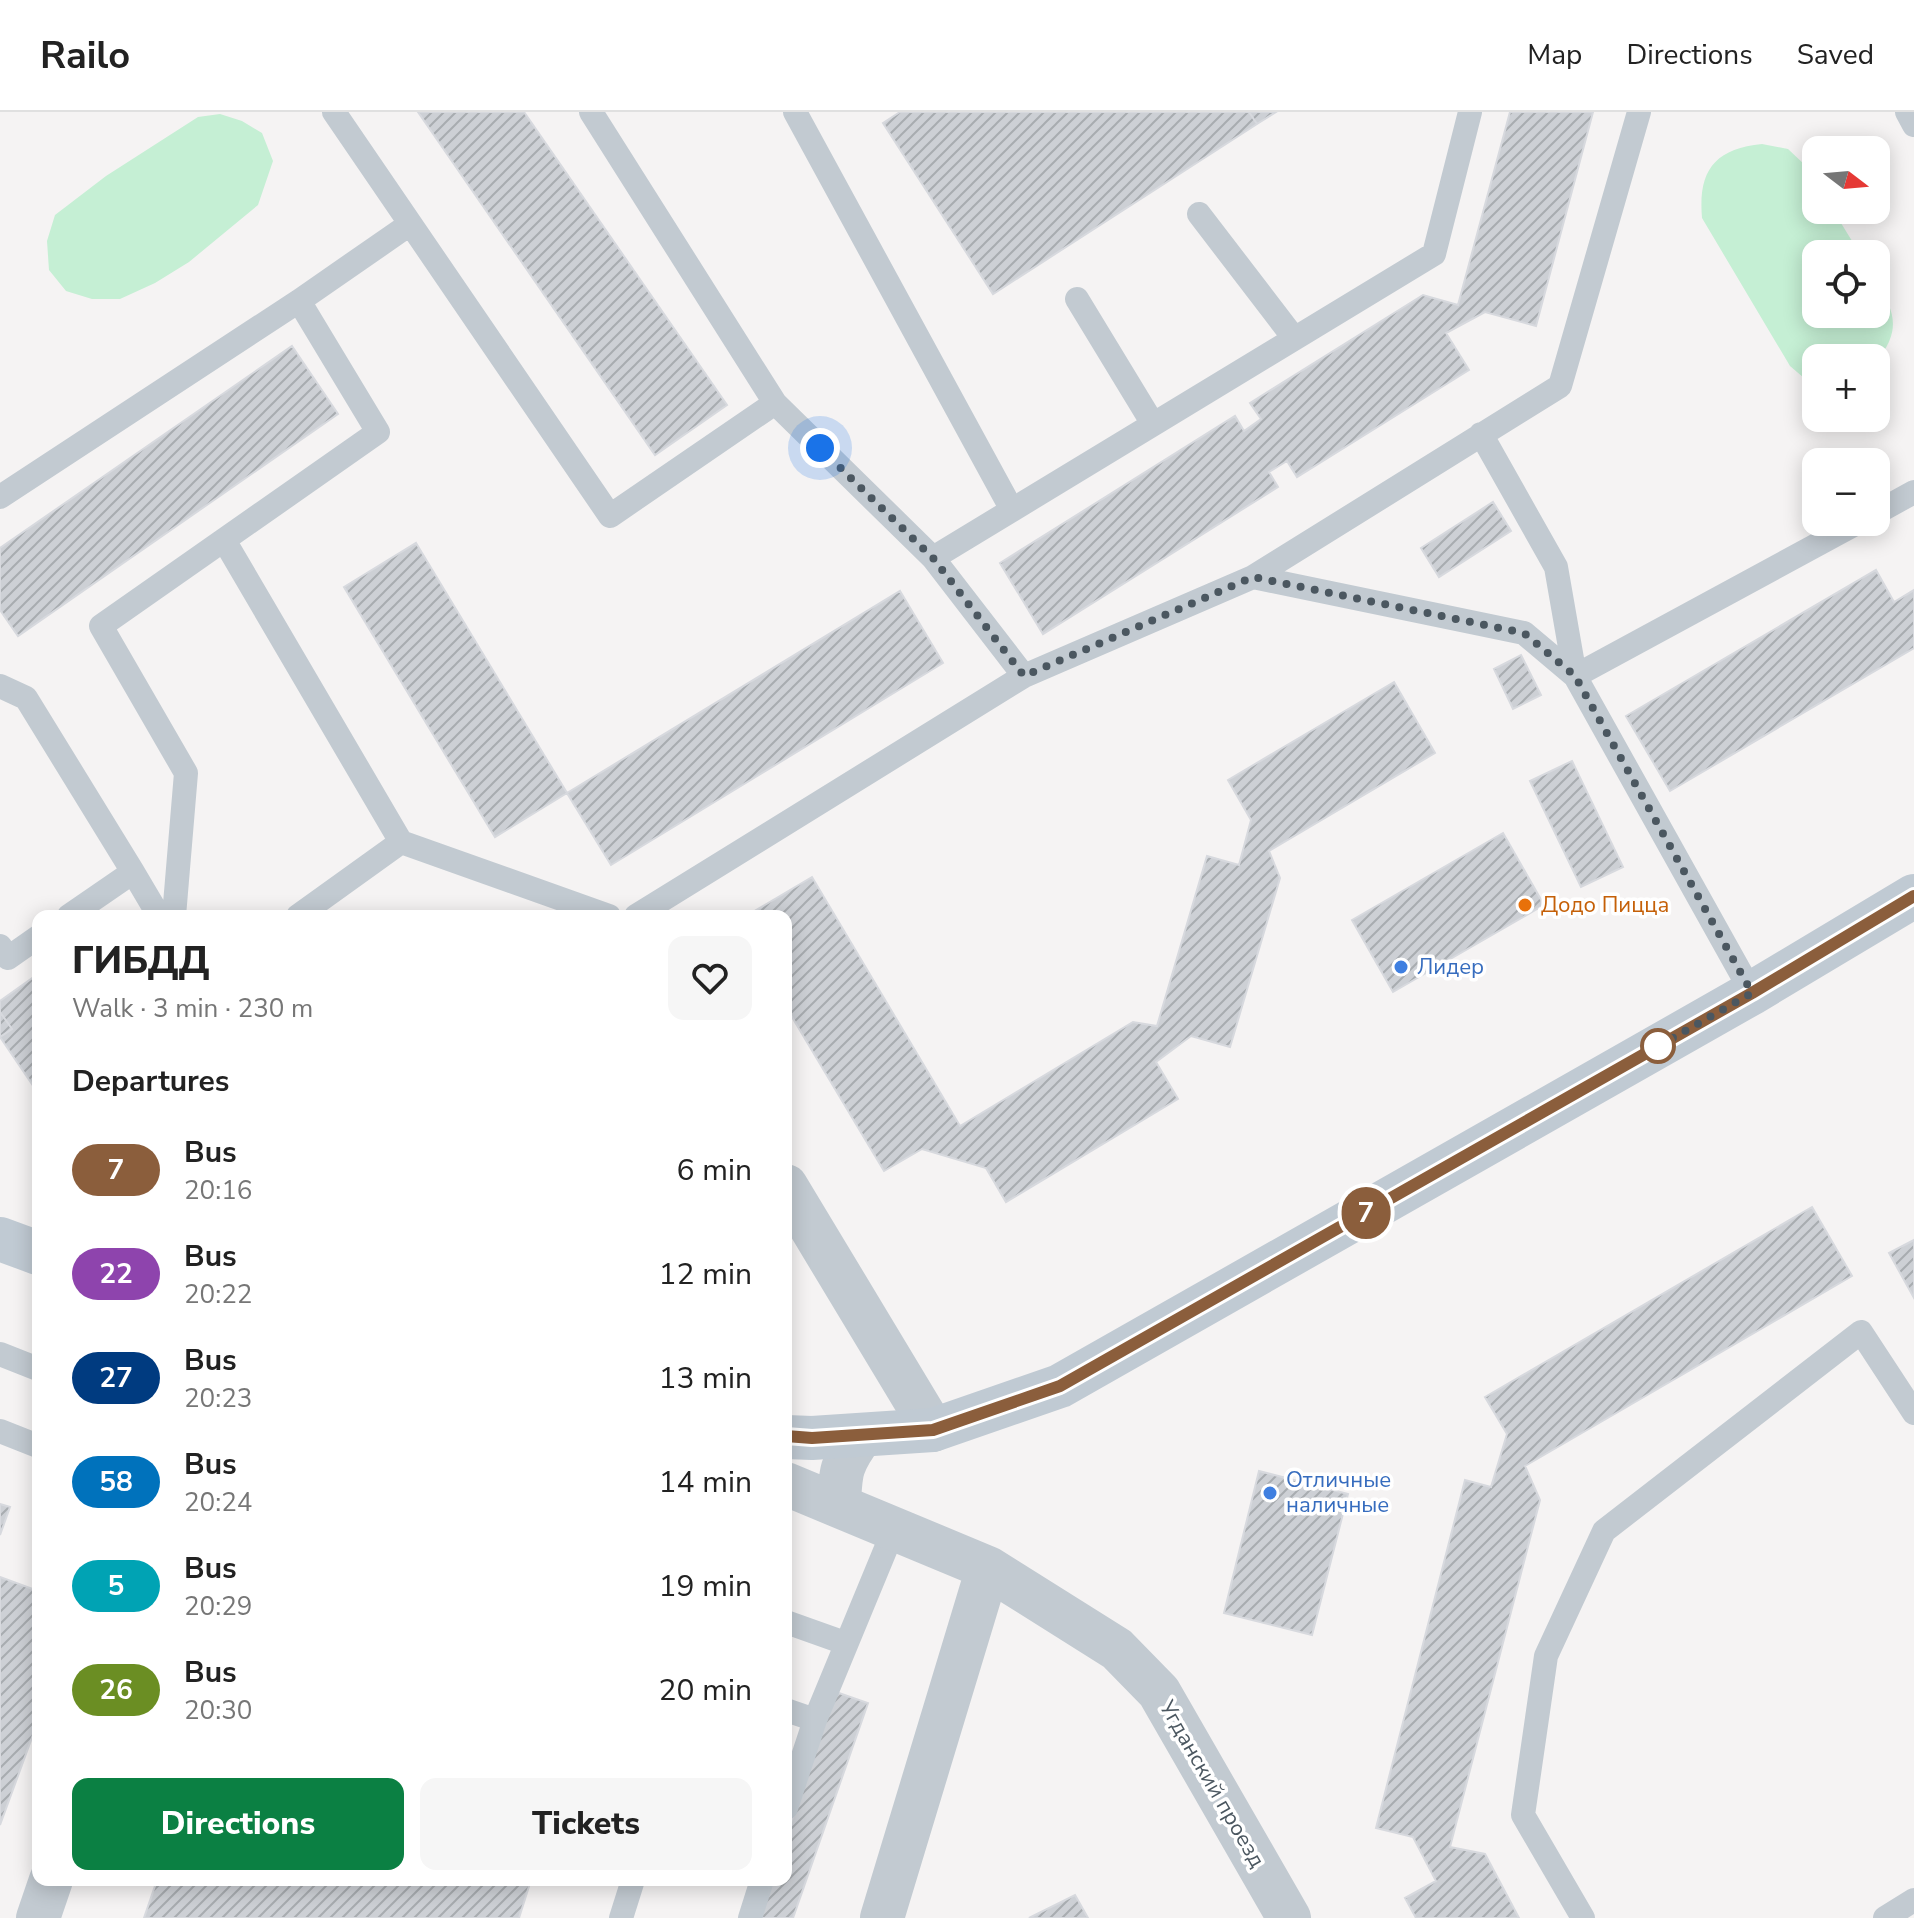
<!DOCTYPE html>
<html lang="en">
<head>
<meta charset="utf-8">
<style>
  :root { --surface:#fff; --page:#f6f6f6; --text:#222; --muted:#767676; --line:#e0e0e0; --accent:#0b8043 }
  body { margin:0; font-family:"Nunito Sans",sans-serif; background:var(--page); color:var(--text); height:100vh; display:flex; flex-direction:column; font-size:30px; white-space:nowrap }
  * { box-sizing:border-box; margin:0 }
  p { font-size:26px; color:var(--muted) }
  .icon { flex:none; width:44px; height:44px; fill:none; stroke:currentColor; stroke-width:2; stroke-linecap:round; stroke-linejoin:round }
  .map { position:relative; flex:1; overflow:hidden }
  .drawer { position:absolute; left:32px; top:798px; width:760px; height:976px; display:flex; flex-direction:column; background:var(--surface); border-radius:16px; box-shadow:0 4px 20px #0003 }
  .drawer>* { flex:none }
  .badge { padding:0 16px; border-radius:26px; font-size:28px; line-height:52px }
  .needle { width:52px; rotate:106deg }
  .buttons { position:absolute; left:1802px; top:24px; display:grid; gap:16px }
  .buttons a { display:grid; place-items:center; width:88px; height:88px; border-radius:16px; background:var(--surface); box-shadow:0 4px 20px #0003; font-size:40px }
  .you { position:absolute; width:40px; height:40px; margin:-20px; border:6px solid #fff; border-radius:50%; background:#1a73e8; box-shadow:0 0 0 12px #1a73e833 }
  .map>.badge { position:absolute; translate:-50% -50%; box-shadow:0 0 0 4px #fff }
  h2 { padding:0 40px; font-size:30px; line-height:72px }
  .round { display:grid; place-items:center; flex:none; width:84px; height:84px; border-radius:16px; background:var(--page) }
  .summary { display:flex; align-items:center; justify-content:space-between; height:136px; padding:0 40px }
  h1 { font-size:38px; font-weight:800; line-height:60px }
  .cta { display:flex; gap:16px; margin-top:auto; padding:16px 40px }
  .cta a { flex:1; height:92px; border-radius:16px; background:var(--accent); color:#fff; font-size:32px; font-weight:800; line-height:92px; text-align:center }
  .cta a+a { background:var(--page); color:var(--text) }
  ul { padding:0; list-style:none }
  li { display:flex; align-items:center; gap:24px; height:104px; padding:0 40px }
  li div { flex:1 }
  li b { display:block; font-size:30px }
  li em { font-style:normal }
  li .badge { min-width:88px; font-weight:700; text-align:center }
  header { display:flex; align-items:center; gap:48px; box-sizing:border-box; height:112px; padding:0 40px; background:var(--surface); border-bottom:2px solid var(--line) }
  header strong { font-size:38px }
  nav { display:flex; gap:44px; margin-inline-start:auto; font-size:28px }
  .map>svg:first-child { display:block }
  .grass { fill:#c5efd4 }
  .building { fill:url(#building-hatch); stroke:#d7d9de; stroke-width:2 }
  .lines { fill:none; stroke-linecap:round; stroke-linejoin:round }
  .lane { stroke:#c2cad1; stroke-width:24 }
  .street { stroke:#c2cad1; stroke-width:44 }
  .secondary { stroke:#c0cad3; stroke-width:44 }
  .line-casing { stroke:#fff; stroke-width:18 }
  .line { stroke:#8b5e3c; stroke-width:12 }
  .walk { stroke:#4b5760; stroke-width:8; stroke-dasharray:0 14.4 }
  .food-dot { fill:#e8710a; stroke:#fff; stroke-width:3 }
  .shop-dot { fill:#3f7fe0; stroke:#fff; stroke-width:3 }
  .stop-dot { fill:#fff; stroke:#8b5e3c; stroke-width:4 }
  .labels { text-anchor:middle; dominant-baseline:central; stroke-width:7; stroke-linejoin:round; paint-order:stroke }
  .food-label { font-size:22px; fill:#c56008; stroke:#fff; text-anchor:start }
  .shop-label { font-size:22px; fill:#366cbe; stroke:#fff; text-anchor:start }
  .street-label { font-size:22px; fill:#4b5760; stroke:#fff }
</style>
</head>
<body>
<header>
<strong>Railo</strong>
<nav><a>Map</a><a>Directions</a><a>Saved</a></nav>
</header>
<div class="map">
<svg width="1914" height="1806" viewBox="0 0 1914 1806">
  <defs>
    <pattern id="building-hatch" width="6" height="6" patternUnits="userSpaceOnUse" patternTransform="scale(2)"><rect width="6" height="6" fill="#cdd0d5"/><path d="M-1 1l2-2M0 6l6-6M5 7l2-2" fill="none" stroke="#a8acb0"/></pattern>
  </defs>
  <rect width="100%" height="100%" fill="#f5f3f3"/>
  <path class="grass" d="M220,2L242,9L262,21L273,49L258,93L189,150L155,171L120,187H92L66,179L49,158L47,129L55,103L106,64L198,5Z
    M1762,32L1788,37L1805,53L1816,71V98H1833L1860,142H1816V202H1876V169C1896,201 1901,219 1876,250V246H1816V269L1804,266L1790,254L1702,106C1698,59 1714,37 1762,32Z"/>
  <path class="building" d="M418,0H524L727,293L655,343Z
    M900,0H1249L1257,12L993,182L883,11Z
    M1249,0H1276L1257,12Z
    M1510,0H1593L1536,214L1485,200L1446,221L1469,258L1297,365L1287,349L1269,360L1278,375L1043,522L1000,451L1235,304L1244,319L1261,307L1250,291L1423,183L1458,193Z
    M292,234L338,302L18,524L0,498V436Z
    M1493,390L1511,419L1439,465L1421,436Z
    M416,431L567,681L495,725L344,475Z
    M1876,458L1894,490L1914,478V536L1670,679L1626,604Z
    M900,479L943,551L611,753L567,681Z
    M1521,543L1541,583L1513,597L1494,557Z
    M1394,570L1435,641L1269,739L1280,766L1230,935L1191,924L1156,950L1178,987L1006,1090L986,1056L922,1037L884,1059L786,895V804H746L812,765L960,1014L1133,910L1157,914L1207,744L1239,753L1251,708L1228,668Z
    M1572,649L1623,755L1581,775L1530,669Z
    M1503,721L1544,793L1393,880L1352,808Z
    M38,862V981L0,925L12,917L0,900V889Z
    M0,900L12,917L0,925Z
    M1812,1095L1852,1164L1525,1354L1540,1388L1450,1735L1485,1742L1519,1806H1416L1405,1786L1436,1769L1413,1725L1376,1716L1465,1368L1491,1375L1507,1322L1485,1285Z
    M1914,1128V1186L1889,1141Z
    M1259,1359L1348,1382L1312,1523L1224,1501Z
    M0,1392L10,1395L0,1423Z
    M0,1465L38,1479V1609L0,1713Z
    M836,1580L868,1591L793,1806H758L771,1768H786V1725Z
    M157,1768H531L519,1806H144Z
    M1075,1783L1088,1806H1029Z"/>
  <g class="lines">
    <path class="lane" d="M334,0L610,404L775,291
      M591,0L775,291L933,446L1024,564
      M795,0L1012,398
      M1907,0L1914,13
      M1199,102L1294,226
      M1077,187L1153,312
      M1481,322L1556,455L1575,564L1752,881
      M0,385L299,189L410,112
      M1876,401L1914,380
      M224,428L401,730
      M933,446L1434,142L1470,0
      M1253,465L1524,521L1575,564L1859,410
      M0,574L26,586L133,760
      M69,804L133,760L159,804
      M174,804L186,661L101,514L378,320L299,189
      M298,804L401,730L609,804
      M636,804L1024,564L1253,465L1560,274L1639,0
      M0,834L8,846L38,825
      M0,1242L38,1257
      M0,1319L38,1334
      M786,1510L845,1531
      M786,1598L815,1608
      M786,1696L815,1608L894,1417
      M621,1806L633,1768
      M750,1806L762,1768
      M1583,1806L1523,1703L1546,1544L1604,1419L1861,1220L1914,1301
      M1885,1806L1914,1788"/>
    <path class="street" d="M786,1074L933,1318
      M786,1372L988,1456L1117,1537L1159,1580L1289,1806
      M839,1394C840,1360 841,1351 862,1323
      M38,1806L51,1768
      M882,1806L988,1456"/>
    <path class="secondary" d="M0,1127L38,1141
      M786,1325L812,1326L933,1318L1060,1274L1752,881L1914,784"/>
  </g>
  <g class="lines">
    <defs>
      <path id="line" d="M786,1324L812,1326L933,1318L1060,1274L1752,881L1914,784"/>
    </defs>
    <use href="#line" class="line-casing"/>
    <use href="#line" class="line"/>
    <path class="walk" d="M820,336L933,446L1024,564L1253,465L1524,521L1575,564L1752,881L1655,936L1658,934"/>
  </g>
  <circle class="food-dot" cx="1525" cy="793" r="8"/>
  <g class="shop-dot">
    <circle cx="1401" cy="855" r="8"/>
    <circle cx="1270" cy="1381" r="8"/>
  </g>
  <circle class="stop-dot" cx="1658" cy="934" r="16"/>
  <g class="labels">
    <g class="food-label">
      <text x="1541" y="793">Додо Пицца</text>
    </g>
    <g class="shop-label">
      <text x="1417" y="855">Лидер</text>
      <text x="1286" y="1368">Отличные<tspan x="1286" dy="25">наличные</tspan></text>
    </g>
    <g class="street-label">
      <text transform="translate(1212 1672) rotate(60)">Угданский проезд</text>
    </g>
  </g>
</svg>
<div class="buttons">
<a><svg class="needle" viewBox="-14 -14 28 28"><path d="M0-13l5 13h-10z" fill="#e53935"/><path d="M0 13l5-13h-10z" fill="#767676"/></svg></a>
<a><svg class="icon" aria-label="locate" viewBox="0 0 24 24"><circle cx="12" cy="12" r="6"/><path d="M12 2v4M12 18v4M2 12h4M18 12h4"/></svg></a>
<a>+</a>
<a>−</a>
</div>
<div class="you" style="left:820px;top:336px"></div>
<b class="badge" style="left:1366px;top:1101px;background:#8b5e3c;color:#fff">7</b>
<section class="drawer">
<div class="summary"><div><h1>ГИБДД</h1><p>Walk · 3 min · 230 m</p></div><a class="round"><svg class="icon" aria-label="heart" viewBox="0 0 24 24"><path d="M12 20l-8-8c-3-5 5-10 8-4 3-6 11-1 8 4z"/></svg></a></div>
<h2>Departures</h2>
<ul>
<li><span class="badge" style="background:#8b5e3c;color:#fff">7</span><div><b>Bus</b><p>20:16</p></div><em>6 min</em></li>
<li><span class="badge" style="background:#8e44ad;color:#fff">22</span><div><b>Bus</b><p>20:22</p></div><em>12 min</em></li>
<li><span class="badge" style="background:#003b80;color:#fff">27</span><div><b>Bus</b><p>20:23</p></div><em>13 min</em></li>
<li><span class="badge" style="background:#0072bc;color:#fff">58</span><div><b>Bus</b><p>20:24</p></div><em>14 min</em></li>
<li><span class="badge" style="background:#00a3b4;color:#fff">5</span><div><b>Bus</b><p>20:29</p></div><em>19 min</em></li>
<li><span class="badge" style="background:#6b8e23;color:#fff">26</span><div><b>Bus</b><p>20:30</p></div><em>20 min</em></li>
</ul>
<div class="cta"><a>Directions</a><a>Tickets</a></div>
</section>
</div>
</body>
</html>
